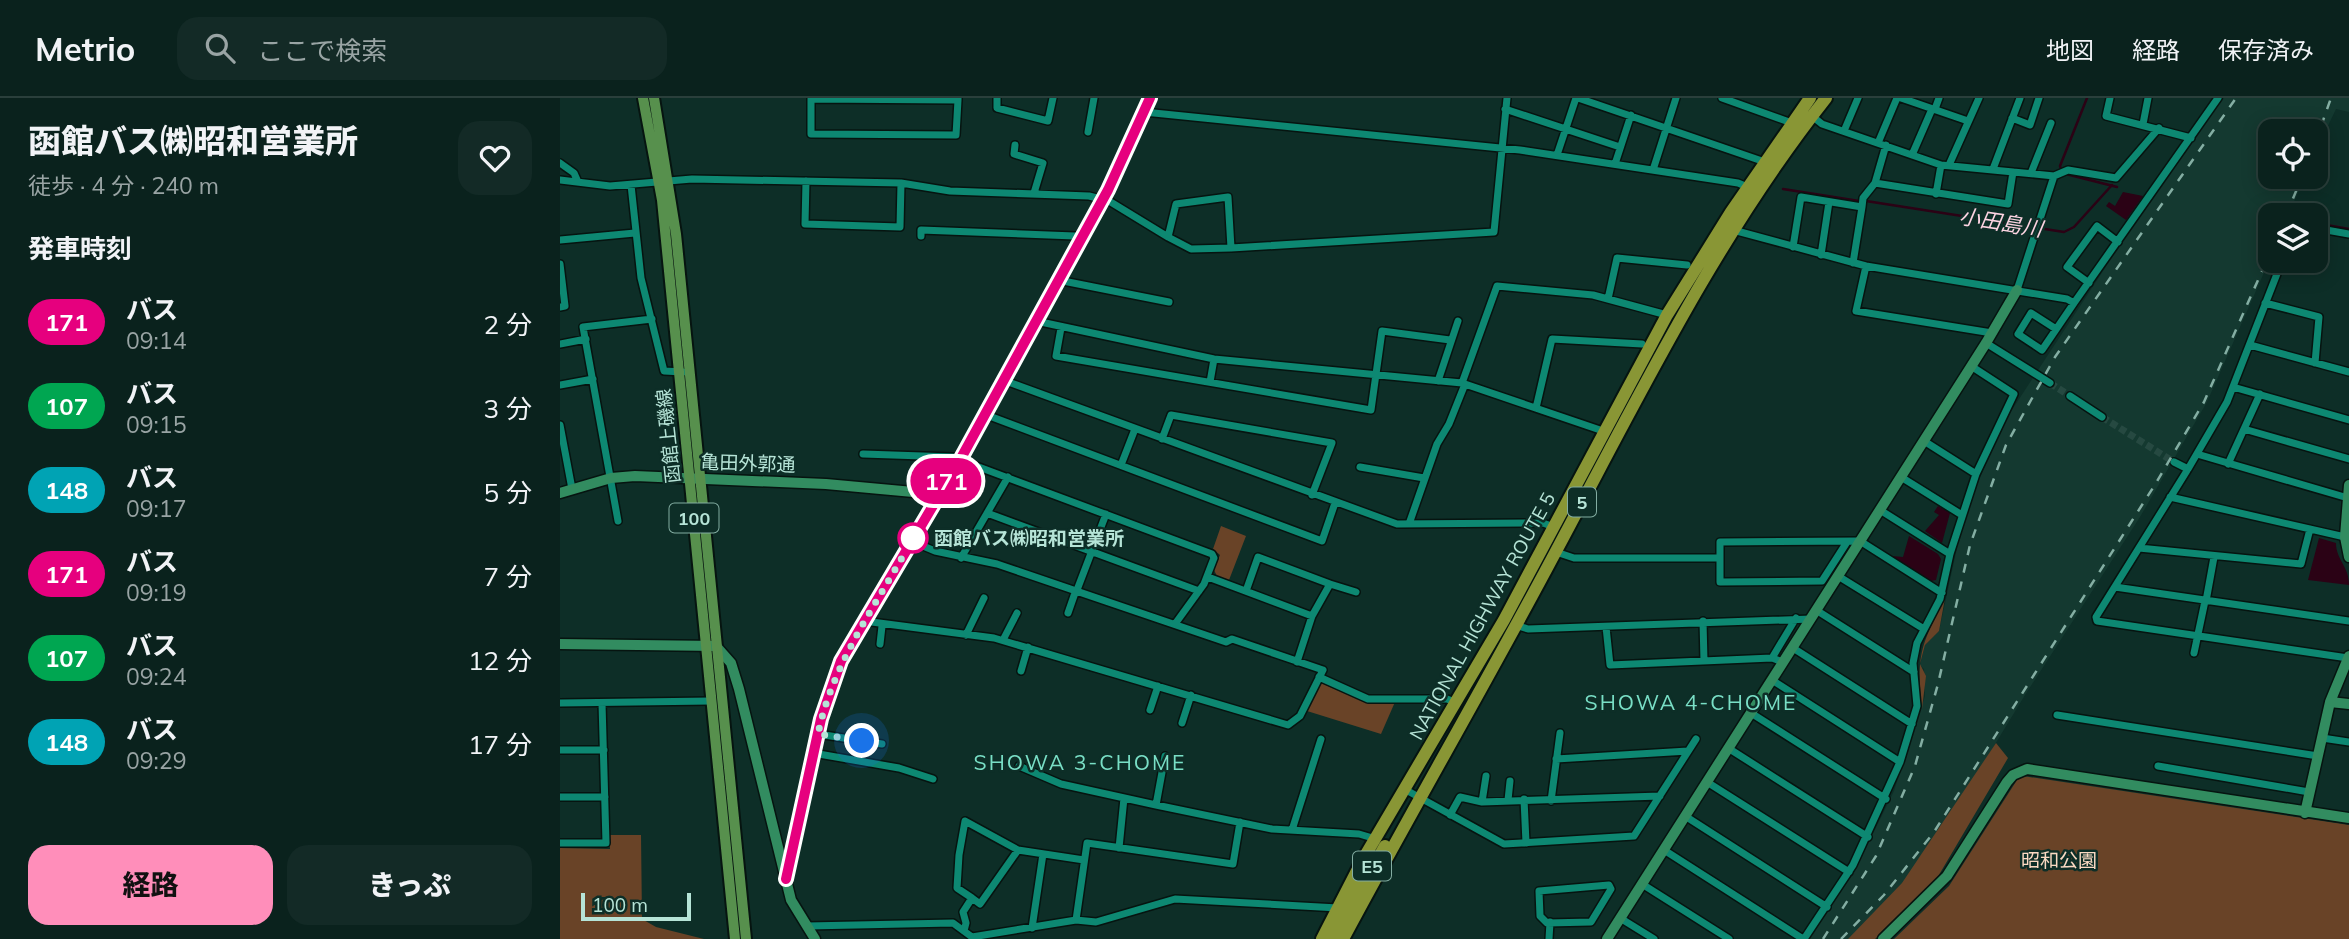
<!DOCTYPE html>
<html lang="ja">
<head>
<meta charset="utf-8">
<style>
  :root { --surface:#0a221d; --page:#132a26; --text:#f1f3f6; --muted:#99a4a4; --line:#2a3f3b; --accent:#ff8eba }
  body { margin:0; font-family:Mulish,"Noto Sans JP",sans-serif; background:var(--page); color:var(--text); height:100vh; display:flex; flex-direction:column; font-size:26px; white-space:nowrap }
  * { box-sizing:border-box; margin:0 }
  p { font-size:23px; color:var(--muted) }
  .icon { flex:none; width:38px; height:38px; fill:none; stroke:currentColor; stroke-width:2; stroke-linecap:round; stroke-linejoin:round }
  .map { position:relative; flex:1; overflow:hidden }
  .drawer { display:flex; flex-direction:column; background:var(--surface); width:560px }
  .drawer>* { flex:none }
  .badge { padding:0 14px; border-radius:23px; font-size:24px; line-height:46px }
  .buttons { position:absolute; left:1698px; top:21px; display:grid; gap:14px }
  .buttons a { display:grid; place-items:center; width:70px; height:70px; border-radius:14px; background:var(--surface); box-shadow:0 4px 18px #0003,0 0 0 2px var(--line); font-size:35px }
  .scale { position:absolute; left:21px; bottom:18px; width:110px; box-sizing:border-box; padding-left:7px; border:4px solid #b6e4d7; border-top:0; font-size:19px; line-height:24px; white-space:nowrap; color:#b6e4d7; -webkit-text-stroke:5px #0d2e27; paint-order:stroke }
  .you { position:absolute; width:35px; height:35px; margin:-18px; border:5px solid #fff; border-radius:50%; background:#1a73e8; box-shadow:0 0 0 10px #1a73e833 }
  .map>.badge { position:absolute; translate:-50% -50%; box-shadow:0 0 0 4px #fff }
  h2 { padding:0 28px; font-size:26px; line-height:63px }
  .round { display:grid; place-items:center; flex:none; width:74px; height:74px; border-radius:21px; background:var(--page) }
  .headline { display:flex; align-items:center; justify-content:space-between; height:119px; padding:0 28px }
  h1 { font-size:33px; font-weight:800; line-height:52px }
  .cta { display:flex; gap:14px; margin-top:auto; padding:14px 28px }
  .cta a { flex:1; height:80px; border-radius:21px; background:var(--accent); color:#111; font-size:28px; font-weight:800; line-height:80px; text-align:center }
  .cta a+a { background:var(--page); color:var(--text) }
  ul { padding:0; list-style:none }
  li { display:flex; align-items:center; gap:21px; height:84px; padding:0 28px }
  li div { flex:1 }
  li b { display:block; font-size:26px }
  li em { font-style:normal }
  li .badge { min-width:77px; font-weight:700; text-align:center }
  header { display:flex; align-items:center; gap:42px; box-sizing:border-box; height:98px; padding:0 35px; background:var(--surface); border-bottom:2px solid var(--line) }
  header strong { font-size:33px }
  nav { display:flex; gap:38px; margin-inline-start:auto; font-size:24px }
  .search { width:490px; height:63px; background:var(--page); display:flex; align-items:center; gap:18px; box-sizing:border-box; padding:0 24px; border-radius:21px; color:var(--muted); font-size:26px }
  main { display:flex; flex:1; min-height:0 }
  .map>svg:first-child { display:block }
  .built { fill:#143930 }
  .green { fill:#694327 }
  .water { fill:#2b0215 }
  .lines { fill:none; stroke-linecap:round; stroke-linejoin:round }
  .stream { stroke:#2b0215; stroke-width:2.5 }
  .street-tunnel { stroke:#264941; stroke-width:7; stroke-dasharray:7 3.5; stroke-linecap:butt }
  .street-casing { stroke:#061410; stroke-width:10 }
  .secondary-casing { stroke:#061410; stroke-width:13 }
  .primary-casing { stroke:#061410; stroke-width:14 }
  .highway-casing { stroke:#061410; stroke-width:16 }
  .street { stroke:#0d8872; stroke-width:7 }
  .secondary { stroke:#328c60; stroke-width:10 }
  .primary { stroke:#57904d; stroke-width:10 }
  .highway { stroke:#899635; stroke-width:12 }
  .rail { stroke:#84aea3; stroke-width:2.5; stroke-dasharray:9 9; stroke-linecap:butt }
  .line-casing { stroke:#fff; stroke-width:16 }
  .line { stroke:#e6007e; stroke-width:10 }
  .walk { stroke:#b6e4d7; stroke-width:7; stroke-dasharray:0 12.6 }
  .stop-dot { fill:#fff; stroke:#e6007e; stroke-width:3.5 }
  .labels { text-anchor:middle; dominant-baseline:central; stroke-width:5; stroke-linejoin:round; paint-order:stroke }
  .shield { fill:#0d2e27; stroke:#83ada2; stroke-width:2 }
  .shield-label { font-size:18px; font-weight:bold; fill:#b6e4d7 }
  .street-label { font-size:19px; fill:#b6e4d7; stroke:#0d2e27 }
  .stop-label { font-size:19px; font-weight:bold; fill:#b6e4d7; stroke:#0d2e27; text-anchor:start }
  .park-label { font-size:19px; fill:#fad9c2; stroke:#0d2e27 }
  .water-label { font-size:21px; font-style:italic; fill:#fdd4e2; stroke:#0d2e27 }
  .neighbourhood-label { font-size:21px; letter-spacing:2px; fill:#79dfc6; stroke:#0d2e27 }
</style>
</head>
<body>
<header>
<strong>Metrio</strong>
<div class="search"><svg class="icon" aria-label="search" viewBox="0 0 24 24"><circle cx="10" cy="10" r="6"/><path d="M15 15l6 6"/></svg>ここで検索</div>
<nav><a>地図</a><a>経路</a><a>保存済み</a></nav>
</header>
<main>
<section class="drawer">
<div class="headline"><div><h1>函館バス㈱昭和営業所</h1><p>徒歩 · 4 分 · 240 m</p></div><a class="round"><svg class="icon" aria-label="heart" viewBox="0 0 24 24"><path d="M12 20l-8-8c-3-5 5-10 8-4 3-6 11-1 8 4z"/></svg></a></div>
<h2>発車時刻</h2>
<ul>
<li><span class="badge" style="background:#e6007e;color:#fff">171</span><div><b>バス</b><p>09:14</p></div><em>2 分</em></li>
<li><span class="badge" style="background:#00a651;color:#fff">107</span><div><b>バス</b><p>09:15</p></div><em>3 分</em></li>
<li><span class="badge" style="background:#00a3b4;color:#fff">148</span><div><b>バス</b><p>09:17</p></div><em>5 分</em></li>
<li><span class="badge" style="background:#e6007e;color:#fff">171</span><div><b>バス</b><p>09:19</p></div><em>7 分</em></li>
<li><span class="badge" style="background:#00a651;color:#fff">107</span><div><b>バス</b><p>09:24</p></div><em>12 分</em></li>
<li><span class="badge" style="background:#00a3b4;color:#fff">148</span><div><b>バス</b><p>09:29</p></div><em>17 分</em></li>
</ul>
<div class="cta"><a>経路</a><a>きっぷ</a></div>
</section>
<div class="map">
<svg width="1789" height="841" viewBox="0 0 1789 841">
  <rect width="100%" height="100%" fill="#0d2e27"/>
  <path class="built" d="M1664,0H1789V14L1776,11L1755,55V33H1710V79H1745L1728,117H1710V161L1647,304L1580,419L1465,597L1350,786L1297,841H1248L1294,774L1334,693L1365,598L1364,571L1360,567L1365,547L1379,533L1399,441L1418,384L1446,321L1549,164Z"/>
  <path class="green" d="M661,428L686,438L669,482L657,478L654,472L660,457L653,451Z
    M1385,500L1379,533L1365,547L1360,566L1366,578L1362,611C1356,557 1361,547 1385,500Z
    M761,585L805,604H835L821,636L747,613Z
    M1436,645L1448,660L1373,787L1315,841H1288L1342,785Z
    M1463,678L1789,727V841H1334L1389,788L1457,682Z
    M49,737H81L82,821L96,829L144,841H0V750L50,751Z"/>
  <path class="water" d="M1563,94L1583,98L1566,122L1546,108L1549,104L1555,108Z
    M1378,408L1390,415L1382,445L1365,433L1379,417L1374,414Z
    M1349,438L1378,456L1381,461L1376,482L1371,483L1332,458L1343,459Z
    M1759,440L1776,445C1776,462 1789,468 1789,487L1748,482Z"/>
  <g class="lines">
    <path class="stream" d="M1527,0L1500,68L1502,75L1557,89
      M1223,91L1299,103
      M1306,103L1504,134L1514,129L1552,87
      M1755,125L1789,131"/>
    <path class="street-tunnel" d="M1490,285L1510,298
      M1542,319L1614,364"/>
    <defs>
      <path id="street" d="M437,0V10L488,23L493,0
        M1018,0L1205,64
        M1162,0L1232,25
        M1341,0L1408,23
        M1550,0L1546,18L1631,40
        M398,2L251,1V36L396,37L398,2V0
        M945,11L1060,49
        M1375,11L1379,0
        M584,14L960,52L1178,85L1190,90
        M1252,18L1262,26L1381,67L1494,78L1508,72L1556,80L1599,30
        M1452,20L1470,27L1479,0
        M1583,26L1588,0
        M1284,33L1298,0
        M528,34L534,0
        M1318,45L1337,0
        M455,47L454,56L483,65L474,95
        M997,57L1016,0
        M1352,57L1372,11
        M0,65L14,75L18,84
        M1055,66L1071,17
        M1389,67L1419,0
        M1433,71L1460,0
        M1093,72L1116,0
        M1471,75L1491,25
        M0,82L50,88L132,81L341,85L390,93L529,98L549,103L608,139
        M246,83L245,126L340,129L341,85
        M1315,85L1448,106L1453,74
        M71,87L81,180L104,273L123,274
        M1376,96L1381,67
        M1302,109L1303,100L1315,85L1326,47
        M1755,130L1789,136
        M1173,132L1306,168L1507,201L1514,205L1658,0
        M361,138V132L515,138
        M0,142L75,135
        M1233,149L1241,99L1302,109L1293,165
        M671,150L668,99L616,106L608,139L631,151L671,150L934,134L947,0
        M1261,157L1269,104
        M0,166L5,208L0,209
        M1306,168L1296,213L1432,235
        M498,182L609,204
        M1529,185L1507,169L1537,128L1558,144
        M1457,192L1494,78
        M1048,201L1057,160L1127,167
        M1705,205L1759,219L1755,265
        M476,223L654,261L902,285L1046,334
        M501,230L496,258L811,312L822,233L890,242
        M1496,231L1471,215L1458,236L1482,252L1514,205
        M1426,245L1490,285
        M0,246L26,241
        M1690,247L1789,274
        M443,282L837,426L983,425L994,429
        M878,283L898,223
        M650,284L654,261
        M902,285L937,188L1033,197L1107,217
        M0,287L33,281
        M1673,289L1789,322
        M1510,298L1542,319
        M976,310L992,241L1082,246
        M424,316L762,443L775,405
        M0,327L12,391
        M1684,331L1789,361
        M602,341L611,317L772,345L752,397
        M1364,343L1416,376
        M303,356L393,359
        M1637,356L1788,400
        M400,362L652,456L654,460L644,486L615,526
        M1614,364L1628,371L1667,304L1722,163
        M1668,366L1700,296
        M561,367L575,331
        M800,369L864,380
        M1628,371L1536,519L1537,523L1788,560
        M1341,379L1402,417
        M1610,399L1785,439
        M1320,412L1390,456
        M427,415L639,493
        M58,423L23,229L92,221
        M849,426L877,346L889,326L905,286
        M1579,450L1741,466L1750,431
        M996,454L1014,460H1160V444L1300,443L1382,495
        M401,460L448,379
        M1160,460V484L1262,483L1287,444
        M1278,478L1364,531
        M648,479L752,518
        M770,486L796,494
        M1555,489L1789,523
        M517,492L546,416
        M686,493L698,459L770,486L752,518L737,564
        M1646,503L1654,459
        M1256,512L1354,574
        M508,515L516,492
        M304,523L434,540L728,627L740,618L763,572L672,541L666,544L437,466L375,453L351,443
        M1143,523L1144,563
        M955,527L968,531L1251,521
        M1046,529L1050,567L1212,560L1223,564
        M406,537L424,500
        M443,542L457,515
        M320,546L322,528
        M1233,550L1352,626
        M1634,555L1645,503
        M1212,560L1236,520
        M461,573L468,549
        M759,579L808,601H887L897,605
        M1212,582L1340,664
        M0,605L151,603
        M590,612L598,588
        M1191,615L1326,701
        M1497,617L1758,658
        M622,625L631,597
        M258,636L322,646
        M1762,640L1789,644
        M1168,650L1308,739
        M0,652H44
        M253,655L339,670L373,681
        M996,661L1128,653
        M459,668L501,686L596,707L712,731L799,736L816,741
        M1598,668L1749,694
        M1147,684L1289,774
        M846,692L944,746L1074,738L1136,641
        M0,699H45
        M964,701L966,745
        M948,702L950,683
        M991,703L1000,635
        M922,704L926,678
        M596,707L605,658
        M890,717L900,699L922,704L1100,698
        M1125,718L1267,809
        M732,732L761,641
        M0,745H46L42,605
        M559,750L564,700
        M1104,752L1243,841
        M1082,786L1169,841
        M1049,787L1051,791L1031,824L987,825L980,818L979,793Z
        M412,800L420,806L458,752
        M1060,820L1094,841
        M516,822L527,745L673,766L680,724
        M247,828L393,825L412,839L516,822L536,824L615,801L778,810
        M472,830L483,756
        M404,833L406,825L403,814L412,800L397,790L399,757L405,723L458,752L524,762
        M989,841L990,824
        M1244,841L1293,767L1340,664L1357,608L1353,565L1357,545L1380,501L1390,456L1416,376L1454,296L1411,268"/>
      <path id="secondary" d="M1789,387L1785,439L1789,459
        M0,395L51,380L75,378L266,386L364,395L377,399
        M0,546L156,548L171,565L179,591L231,802L255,841
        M1770,604L1789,606
        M1745,715L1770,604L1789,558
        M226,781L261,621L281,563L400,362L543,101L590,0
        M1047,841L1426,245L1457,192
        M1323,841L1387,778L1447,684L1453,677L1467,671L1789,720"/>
      <path id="primary" d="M83,0L102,102L175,841
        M94,0L116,136L186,841"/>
      <path id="highway" d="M762,841L802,763L944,522L1107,217L1171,114L1250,0
        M773,841L825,748
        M783,841C852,712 926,585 995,455C1078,300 1156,139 1266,0"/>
    </defs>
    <use href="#street" class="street-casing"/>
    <use href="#secondary" class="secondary-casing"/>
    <use href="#primary" class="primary-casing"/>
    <use href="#highway" class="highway-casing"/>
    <use href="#street" class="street"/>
    <use href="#secondary" class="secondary"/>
    <use href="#primary" class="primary"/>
    <use href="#highway" class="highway"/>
    <path class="rail" d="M1755,45L1771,0
      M1726,117L1742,79
      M1263,841L1316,758L1355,668L1378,586L1410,447L1446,347L1495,259L1676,0
      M1281,841L1324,797L1374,734L1596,385L1644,304L1710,155"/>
  </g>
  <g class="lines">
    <defs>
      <path id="line" d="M226,781L261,621L281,563L400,362L463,247L548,92L590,0"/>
    </defs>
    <use href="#line" class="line-casing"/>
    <use href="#line" class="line"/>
    <path class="walk" d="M302,643L258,636C273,563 318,505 353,440"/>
  </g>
  <circle class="stop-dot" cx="353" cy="440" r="14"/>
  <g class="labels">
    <g class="shield">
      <rect x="1008" y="389.5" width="28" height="29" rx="5"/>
      <rect x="109.5" y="405.5" width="49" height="29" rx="5"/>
      <rect x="793" y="753.5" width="38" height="29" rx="5"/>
    </g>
    <g class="shield-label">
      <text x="1022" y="404">5</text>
      <text x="134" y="420">100</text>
      <text x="812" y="768">E5</text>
    </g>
    <g class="street-label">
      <text transform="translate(108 338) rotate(-96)">函館上磯線</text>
      <text transform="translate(188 365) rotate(2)">亀田外郭通</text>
      <text transform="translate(922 518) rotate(-61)">NATIONAL HIGHWAY ROUTE 5</text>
    </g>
    <g class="stop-label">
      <text x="374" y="440">函館バス㈱昭和営業所</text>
    </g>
    <g class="park-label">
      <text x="1499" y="762">昭和公園</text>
    </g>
    <g class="water-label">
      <text transform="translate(1441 124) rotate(9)">小田島川</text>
    </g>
    <g class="neighbourhood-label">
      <text x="1131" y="604">SHOWA 4-CHOME</text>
      <text x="520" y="664">SHOWA 3-CHOME</text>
    </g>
  </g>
</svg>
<div class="buttons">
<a><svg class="icon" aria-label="locate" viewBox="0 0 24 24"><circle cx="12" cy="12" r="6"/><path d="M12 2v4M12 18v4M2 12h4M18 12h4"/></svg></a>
<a><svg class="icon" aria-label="layers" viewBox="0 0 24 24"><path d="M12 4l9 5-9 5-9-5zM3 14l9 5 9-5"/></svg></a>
</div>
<div class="scale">100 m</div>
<div class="you" style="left:302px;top:643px"></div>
<b class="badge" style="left:386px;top:383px;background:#e6007e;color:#fff">171</b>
</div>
</main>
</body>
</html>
